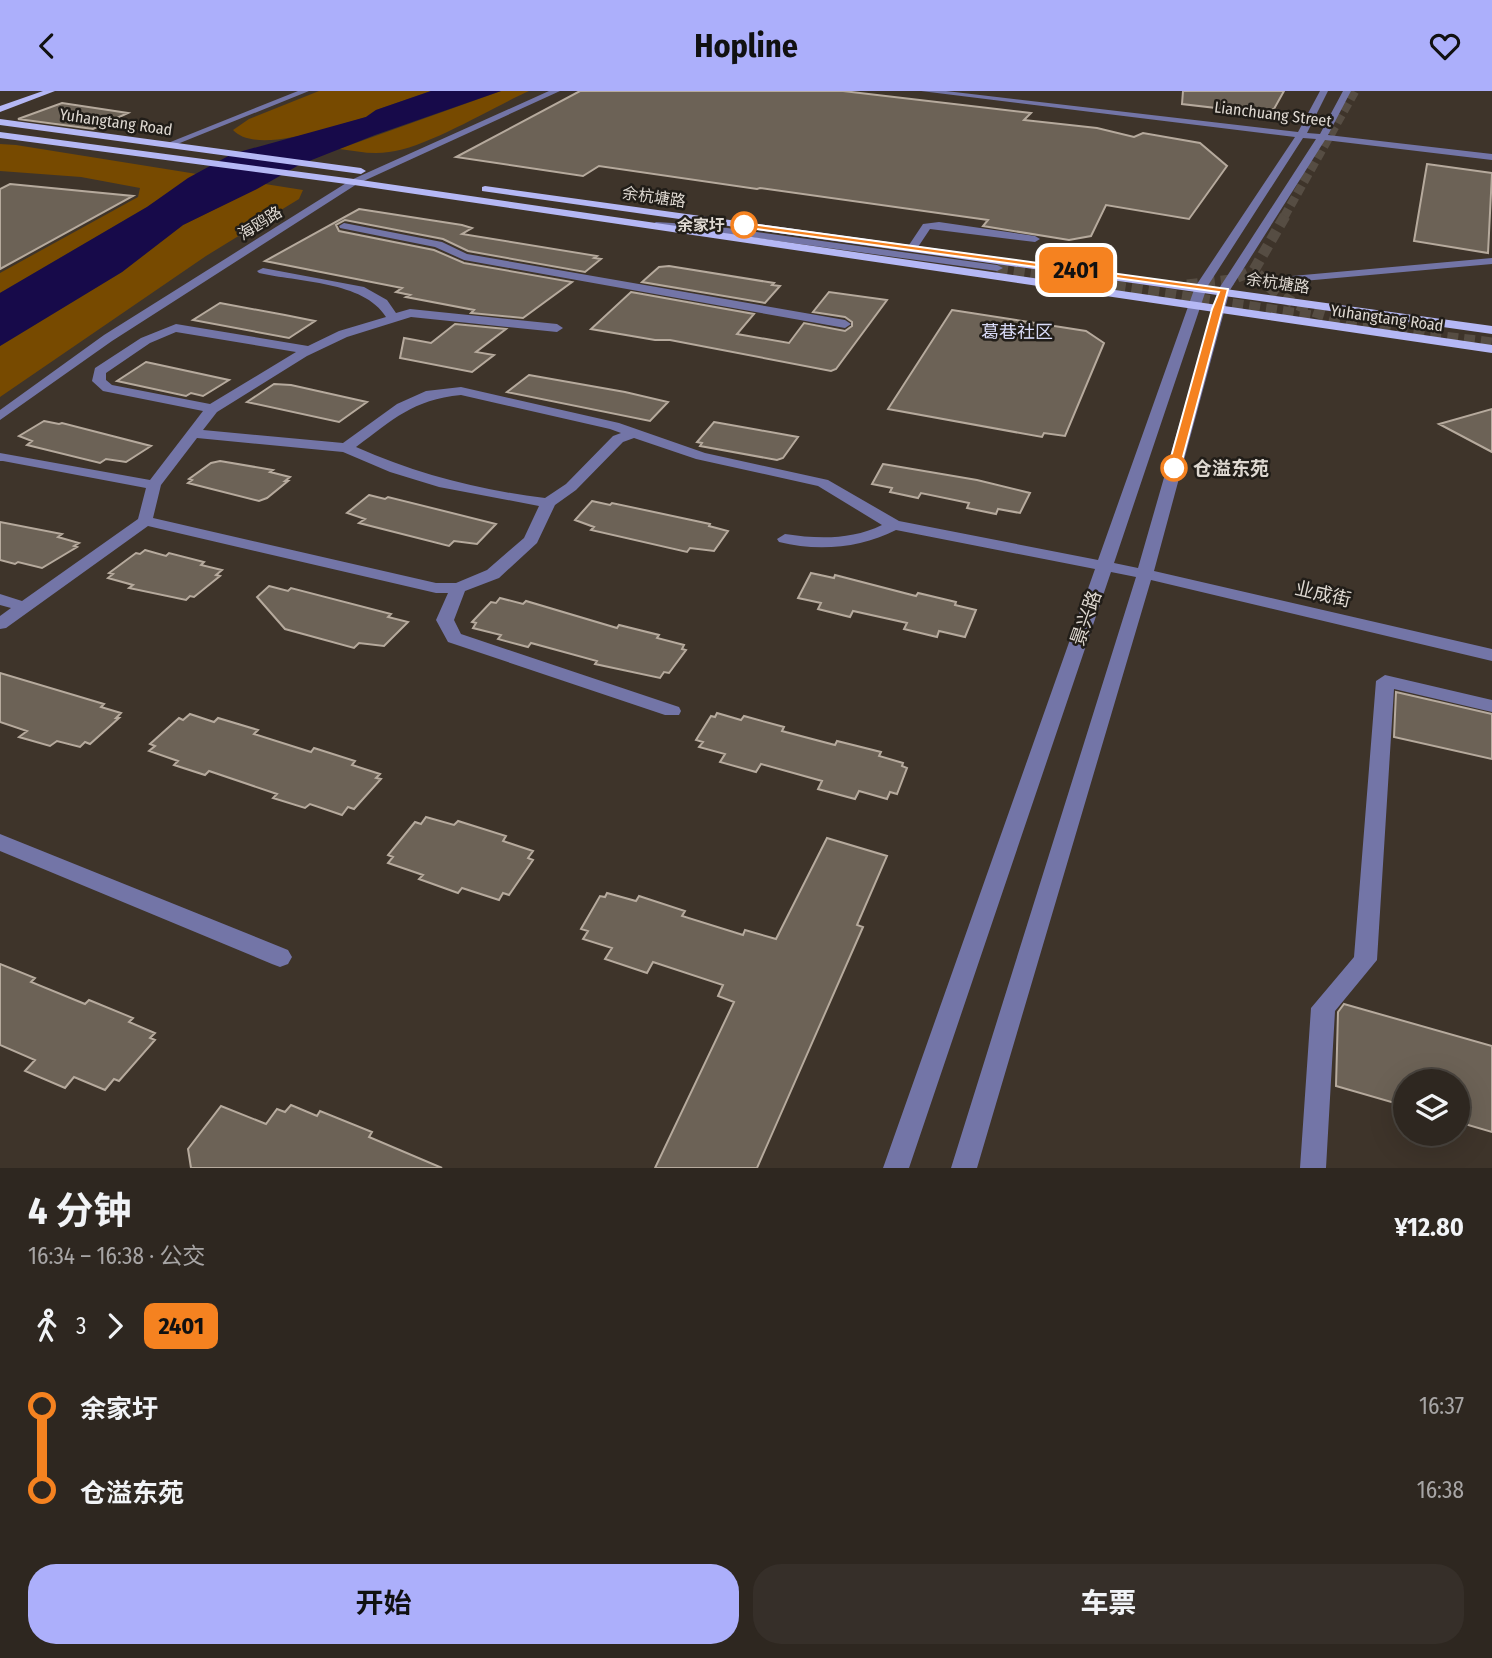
<!DOCTYPE html>
<html lang="zh">
<head>
<meta charset="utf-8">
<style>
  :root { --surface:#2e2720; --page:#362f29; --text:#f1f3f6; --muted:#a7a5a5; --line:#49443e; --accent:#acaffb }
  body { margin:0; font-family:"Fira Sans Condensed","Noto Sans SC",sans-serif; background:var(--page); color:var(--text); height:100vh; display:flex; flex-direction:column; font-size:26px; white-space:nowrap }
  * { box-sizing:border-box; margin:0 }
  p { font-size:23px; color:var(--muted) }
  .icon { flex:none; width:38px; height:38px; fill:none; stroke:currentColor; stroke-width:2; stroke-linecap:round; stroke-linejoin:round }
  .map { position:relative; height:1077px; overflow:hidden }
  .details { display:flex; flex-direction:column; background:var(--surface); flex:1 }
  .details>* { flex:none }
  .badge { padding:0 14px; border-radius:10px; font-size:24px; line-height:46px }
  .fabs { position:absolute; left:1393px; top:978px; display:grid; gap:14px }
  .fabs a { display:grid; place-items:center; width:77px; height:77px; border-radius:50%; background:var(--surface); box-shadow:0 7px 28px #0002,0 0 0 2px var(--line); font-size:35px }
  .map>.badge { position:absolute; translate:-50% -50%; box-shadow:0 0 0 4px #fff }
  .legs { display:flex; align-items:center; gap:10px; height:77px; padding:0 28px; font-size:23px }
  .legs p { margin-inline-start:auto }
  .overview { display:flex; align-items:center; justify-content:space-between; height:119px; padding:0 28px }
  h1 { font-size:38px; font-weight:700; line-height:52px }
  .action { display:flex; gap:14px; margin-top:auto; padding:14px 28px }
  .action a { flex:1; height:80px; border-radius:28px; background:var(--accent); color:#111; font-size:28px; font-weight:700; line-height:80px; text-align:center }
  .action a+a { background:var(--page); color:var(--text) }
  ul { padding:0 28px; list-style:none }
  li { display:flex; align-items:center; gap:24px; height:84px; font-size:26px }
  li i { display:grid; place-items:center; width:10px; height:100%; margin:0 9px; background:currentColor }
  li i::after { content:''; width:18px; height:18px; margin:-9px; border:5px solid; border-radius:50%; background:var(--surface) }
  li p { margin-inline-start:auto }
  li:first-child i { background:linear-gradient(#0000 50%,currentColor 0) }
  li:last-child i { background:linear-gradient(currentColor 50%,#0000 0) }
  header { display:flex; justify-content:space-between; align-items:center; height:91px; padding:0 28px; background:var(--accent); color:#111; font-size:32px; font-weight:700 }
  .map>svg:first-child { display:block }
  .green { fill:#774a00 }
  .water { fill:#170a4a }
  .building { fill:#6c6256; stroke:#b6aa9d; stroke-width:2 }
  .lines { fill:none; stroke-linecap:round; stroke-linejoin:round }
  .minor-tunnel-far1 { stroke:#564d43; stroke-width:9; stroke-dasharray:9 4.5; stroke-linecap:butt }
  .minor-tunnel { stroke:#564d43; stroke-width:11; stroke-dasharray:11 6; stroke-linecap:butt }
  .minor { fill:#7375a7; fill-rule:evenodd }
  .major { fill:#b5b8f5; fill-rule:evenodd }
  .line-1 { fill:#f58220; stroke:#fff; stroke-width:2 }
  .stop-1-dot { fill:#fff; stroke:#f58220; stroke-width:3.5 }
  .labels { text-anchor:middle; dominant-baseline:central; stroke-width:5; stroke-linejoin:round; paint-order:stroke }
  .far-street-label { font-size:16px; fill:#ded8d1; stroke:#211d18 }
  .far-stop-label { font-size:16px; font-weight:bold; fill:#ded8d1; stroke:#211d18; text-anchor:end }
  .far-neighbourhood-label { font-size:18px; fill:#d9dbf8; stroke:#211d18 }
  .stop-label { font-size:19px; font-weight:bold; fill:#ded8d1; stroke:#211d18; text-anchor:start }
  .street-label { font-size:19px; fill:#ded8d1; stroke:#211d18 }
</style>
</head>
<body>
<header><svg class="icon" aria-label="back" viewBox="0 0 24 24"><path d="M15 5l-7 7 7 7"/></svg>Hopline<svg class="icon" aria-label="heart" viewBox="0 0 24 24"><path d="M12 20l-8-8c-3-5 5-10 8-4 3-6 11-1 8 4z"/></svg></header>
<div class="map">
<svg width="1492" height="1077" viewBox="0 0 1492 1077">
  <rect width="100%" height="100%" fill="#3e342a"/>
  <path class="green" d="M319,0H431L376,19L366,26C337,34 257,65 233,39L249,28Z
    M501,0H529C491,17 428,56 389,61C372,64 356,60 339,58Z
    M0,53L16,54L197,83L147,116L0,202V182L138,106L140,97L81,86L0,80Z
    M265,93L303,99L299,108L206,165L0,306V255L122,181L183,134Z"/>
  <path class="water" d="M431,0H501L375,44L299,74L257,98L183,134L122,181L0,255V202L147,116L188,87L232,63L366,26L376,19Z"/>
  <path class="building" d="M580,0H843L1031,22L1024,29L1097,37L1134,46L1143,42L1200,52L1227,75L1189,128L1106,114L1091,145L1069,149L983,135L988,129L760,97L757,98L599,75L583,85L456,66Z
    M1183,0H1284L1274,18L1259,22L1182,13Z
    M62,12L128,22L93,38L18,28Z
    M1427,73L1492,82L1488,162L1414,150Z
    M10,93L133,105L0,178V98Z
    M359,118L462,134L472,137L462,143L597,165L594,167L601,168L585,181L468,160L443,148L345,129L336,134L339,140L434,159L464,172L572,191L523,227L471,222L474,219L406,206L410,204L396,201L402,197L265,170Z
    M669,175L774,192L772,194L780,195L765,212L642,191L659,176Z
    M631,201L754,223L737,243L789,252L804,232L845,240L852,235V231L845,226L813,221L829,201L887,209L836,278L831,280L670,249H655L591,238Z
    M220,212L285,224L315,230L289,247L193,229Z
    M952,219L1086,240L1104,252L1065,345L1044,342L1042,346L888,318Z
    M455,233L506,238L476,261L494,264L472,281L400,267L404,247L431,252Z
    M146,271L229,289L203,305L191,302L186,305L117,290Z
    M529,284L625,301L668,311L650,330L507,301Z
    M274,293L291,294L367,311L339,331L247,311Z
    M1492,318V361L1439,333Z
    M44,330L59,333L62,332L151,355L126,371L106,368L100,372L27,354L32,350L19,345Z
    M714,331L759,339L798,346L783,367L777,369L700,355L702,352L697,351Z
    M220,370L273,379L270,381L290,386L285,390H288L267,407L259,410L188,392L192,389L189,388L211,372Z
    M883,373L977,389L1030,402L1020,422L998,418L996,423L967,417L969,412L921,402L918,407L890,401L892,397L872,393Z
    M369,404L385,408L388,406L496,433L477,453L454,450L449,455L359,432L365,428L347,422Z
    M592,410L610,414L612,412L710,433L709,435L728,440L714,460L690,457L687,461L591,439L594,436L575,429Z
    M0,431L62,443L58,446L79,452L74,455L77,456L42,477L18,471L15,473L0,469Z
    M145,459L166,465L169,462L204,471L201,474L222,479L216,484L220,485L194,506L190,505L186,509L129,497L133,494L108,487L113,483L109,482L136,462L140,463Z
    M811,482L834,487L835,484L916,505L918,502L956,511L955,514L976,519L965,546L939,540L937,546L904,538L907,532L853,520L850,526L818,518L821,512L798,507Z
    M269,495L288,500L291,497L391,523L388,526L408,531L384,555L359,552L354,557L285,538L257,506Z
    M500,507L523,513L526,510L617,537L619,534L659,544L657,547L684,554L682,558L686,559L669,582L664,581L660,587L595,573L597,570L531,552L528,556L498,548L501,544L473,537L476,532L472,531L491,511L496,512Z
    M0,582L104,613L101,616L121,622L116,627H119L90,653L85,651L80,656L57,650L50,655L19,646L27,640L0,631Z
    M1396,601L1492,623V668L1394,646Z
    M717,622L741,629L744,625L784,636L782,640L835,654L837,650L881,661L879,665L903,672L902,675L907,677L897,703L890,701L887,708L859,700L855,708L818,698L822,690L761,673L756,681L720,671L725,663L699,656L703,651L696,649L711,625L715,626Z
    M190,623L214,631L218,627L258,639L254,643L311,661L314,657L355,670L352,674L380,683L376,687L381,688L354,718L348,716L342,724L310,713L305,717L273,707L277,703L209,680L205,684L174,674L178,670L149,660L155,655L150,653L179,627L183,629Z
    M426,726L454,734L458,730L506,745L503,750L533,760L528,767L533,769L509,804L503,802L499,809L462,797L458,802L419,788L423,784L388,772L393,766L388,764L415,731L421,733Z
    M827,747L887,765L857,834L863,836L757,1077H655L734,911L718,905L723,894L653,871L647,882L605,868L612,857L583,848L588,840L581,838L600,805L605,806L607,802L636,810L639,805L685,820L682,825L743,844L745,839L776,848Z
    M0,873L35,887L31,891L85,913L89,909L133,927L129,931L155,942L150,947L155,949L119,990L114,988L105,999L74,986L65,997L25,980L35,969L0,954Z
    M1344,913L1492,955V1041L1458,1031V990H1405V1015L1336,995L1338,921Z
    M291,1014L317,1025L320,1020L372,1041L369,1046L442,1077H191L188,1058L221,1015L266,1033L277,1018L285,1021Z"/>
  <g class="lines">
    <path class="minor-tunnel-far1" d="M1284,126L1355,0"/>
    <path class="minor-tunnel" d="M1285,125L1254,179C1260,185 1266,193 1273,199C1323,238 1430,243 1492,252
      M997,177L1312,225
      M1187,194L1231,189L1254,179"/>
    <path class="minor" d="M298,0H309L170,56L163,54Z
      M549,0H560L357,93L112,250L0,329V319L104,244L351,89Z
      M921,0H946L1298,41L1320,0H1328L1307,42L1320,43L1343,0H1351L1328,44L1492,63V69L1325,49L1230,199L1154,480L1492,558V570L1151,489L977,1077H951L1136,486L1111,481L909,1077H883L1095,478L896,439C861,457 818,461 779,451L777,448L785,443C818,448 851,449 882,434L818,395L696,368L634,347L623,351L576,399L555,414L537,452L499,487L465,500L454,529L461,543L679,616L681,620L679,624H665L448,551L436,529L448,502H436L148,435L6,537L0,538V525L11,517L0,514V503L22,510L138,428L146,397L3,370H0V362L150,389L203,320L103,300L92,290L95,277L141,247L176,233L308,255L339,240L386,226C364,190 297,191 259,182L257,180L263,177L364,196L387,209L396,222L410,218L557,233L563,237L557,241L411,226L347,246L307,265L217,321L203,339L343,352L397,313L426,300L461,296L619,332L705,362L828,389L899,430L1098,469L1195,196L1295,46ZM1303,47L1316,48L1218,199L1138,477L1114,472L1207,196ZM176,241L296,261L210,313L112,294L106,289V282L150,252ZM461,304L610,338L621,342L613,345L566,393L545,407C479,399 417,383 356,356C394,328 412,309 461,304ZM197,347L343,361L390,381L439,396L539,415L524,447L487,479L456,492H436L153,427L161,394Z
      M656,131L705,134L997,174L1003,177L997,180L705,140L652,136L651,134Z
      M939,131L1035,145L1040,148L1035,151L930,138L916,159H908L907,157L923,133Z
      M344,132L442,151L467,163L845,229L851,233L845,237L464,169L435,156L340,137L339,135Z
      M1492,167V173L1281,192L1275,189L1281,186Z
      M1385,584L1492,609V621L1394,598L1377,869L1335,920L1326,1077H1300L1311,917L1354,866L1376,590Z
      M0,743L288,859L292,866L288,873L280,876L272,873L0,760Z"/>
    <path class="major" d="M43,0H55L0,21V15Z
      M0,28L361,77L366,80L361,83L0,34Z
      M0,41L354,88L1492,254V262L354,94L0,47Z
      M485,95L1492,235V243L482,100V96Z"/>
  </g>
  <path class="line-1" d="M744,132L1228,198L1180,377L1174,380L1168,377L1212,218L1219,201L742,136Z"/>
  <g class="stop-1-dot">
    <circle cx="744" cy="134" r="12"/>
    <circle cx="1174" cy="377" r="12"/>
  </g>
  <g class="labels">
    <g class="far-street-label">
      <text transform="translate(1273 23) rotate(7)">Lianchuang Street</text>
      <text transform="translate(116 31) rotate(8)">Yuhangtang Road</text>
      <text transform="translate(654 106) rotate(8)">余杭塘路</text>
      <text transform="translate(260 132) rotate(-32)">海鸥路</text>
      <text transform="translate(1278 192) rotate(8)">余杭塘路</text>
      <text transform="translate(1387 227) rotate(8)">Yuhangtang Road</text>
    </g>
    <g class="far-stop-label">
      <text x="725" y="134">余家圩</text>
    </g>
    <g class="far-neighbourhood-label">
      <text x="1017" y="241">葛巷社区</text>
    </g>
    <g class="stop-label">
      <text x="1193" y="377">仓溢东苑</text>
    </g>
    <g class="street-label">
      <text transform="translate(1323 503) rotate(13)">业成街</text>
      <text transform="translate(1086 527) rotate(-71)">景兴路</text>
    </g>
  </g>
</svg>
<div class="fabs">
<a><svg class="icon" aria-label="layers" viewBox="0 0 24 24"><path d="M12 4l9 5-9 5-9-5zM3 14l9 5 9-5"/></svg></a>
</div>
<b class="badge" style="left:1076px;top:179px;background:#f58220;color:#111">2401</b>
</div>
<section class="details">
<div class="overview"><div><h1>4 分钟</h1><p>16:34 – 16:38 · 公交</p></div><b>¥12.80</b></div>
<div class="legs"><svg class="icon" aria-label="walk" viewBox="0 0 24 24"><circle cx="13" cy="4" r="2"/><path d="M13 8l-2 6 4 7M11 14l-3 7M7 12l3-4h3l4 4"/></svg>3<svg class="icon" aria-label="forward" viewBox="0 0 24 24"><path d="M9 5l7 7-7 7"/></svg><b class="badge" style="background:#f58220;color:#111">2401</b></div>
<ul>
<li><i style="color:#f58220"></i><b>余家圩</b><p>16:37</p></li>
<li><i style="color:#f58220"></i><b>仓溢东苑</b><p>16:38</p></li>
</ul>
<div class="action"><a>开始</a><a>车票</a></div>
</section>
</body>
</html>
